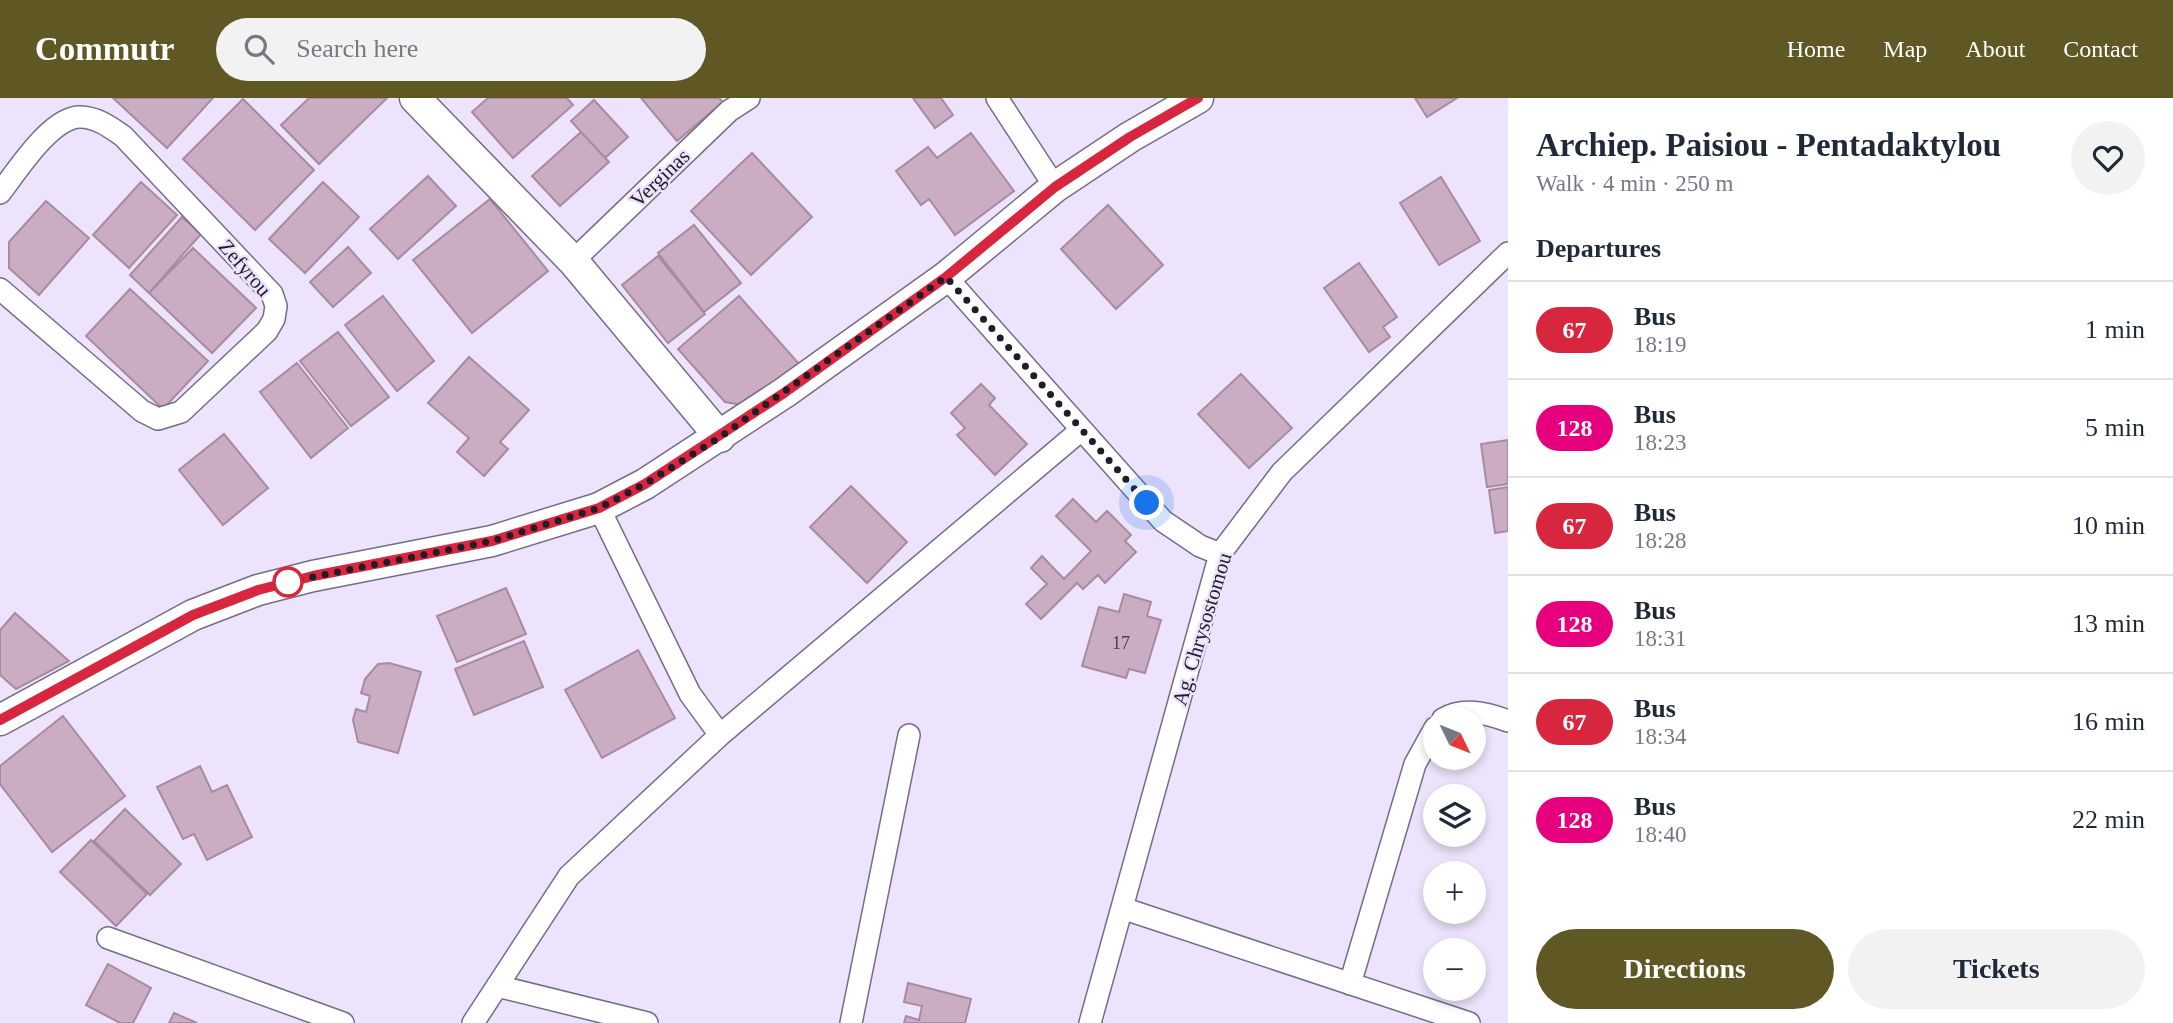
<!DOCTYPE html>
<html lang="en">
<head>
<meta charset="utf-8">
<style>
  :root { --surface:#fff; --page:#f2f2f3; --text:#1f2937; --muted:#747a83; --line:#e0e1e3; --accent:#605824 }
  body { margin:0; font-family:Georgia,serif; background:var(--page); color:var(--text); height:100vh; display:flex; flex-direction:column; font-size:26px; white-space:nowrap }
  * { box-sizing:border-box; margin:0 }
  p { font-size:23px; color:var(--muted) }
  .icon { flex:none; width:38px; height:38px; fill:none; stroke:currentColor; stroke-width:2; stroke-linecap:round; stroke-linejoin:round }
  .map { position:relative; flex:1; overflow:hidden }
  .side { display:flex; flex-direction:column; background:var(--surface); width:665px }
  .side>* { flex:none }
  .badge { padding:0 14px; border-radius:23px; font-size:24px; line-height:46px }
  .needle { width:46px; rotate:133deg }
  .fabs { position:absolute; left:1423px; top:609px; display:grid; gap:14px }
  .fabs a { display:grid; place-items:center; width:63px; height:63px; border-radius:50%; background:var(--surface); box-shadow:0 4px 10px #0003; font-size:35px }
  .you { position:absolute; width:35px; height:35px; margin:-18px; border:5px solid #fff; border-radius:50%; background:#1a73e8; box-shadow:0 0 0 10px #1a73e833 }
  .map>.badge { position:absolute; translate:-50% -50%; box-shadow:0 0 0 4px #fff }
  h2 { padding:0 28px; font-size:26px; line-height:63px }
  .round { display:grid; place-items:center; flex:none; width:74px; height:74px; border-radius:37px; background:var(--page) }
  .head { display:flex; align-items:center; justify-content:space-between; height:119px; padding:0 28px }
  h1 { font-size:33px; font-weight:600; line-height:52px }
  .button { display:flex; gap:14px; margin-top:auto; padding:14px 28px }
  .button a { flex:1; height:80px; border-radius:42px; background:var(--accent); color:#fff; font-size:28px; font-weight:600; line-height:80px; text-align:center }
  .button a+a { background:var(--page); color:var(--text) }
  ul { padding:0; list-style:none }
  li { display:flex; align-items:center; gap:21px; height:98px; padding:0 28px; border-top:2px solid var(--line) }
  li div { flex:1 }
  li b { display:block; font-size:26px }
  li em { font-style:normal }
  li .badge { min-width:77px; font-weight:700; text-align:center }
  header { display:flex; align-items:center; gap:42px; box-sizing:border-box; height:98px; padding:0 35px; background:var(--accent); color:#fff }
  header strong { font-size:33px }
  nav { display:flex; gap:38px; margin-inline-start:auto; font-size:24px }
  .search { width:490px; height:63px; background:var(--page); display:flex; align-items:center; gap:18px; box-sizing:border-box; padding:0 24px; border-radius:38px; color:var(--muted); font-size:26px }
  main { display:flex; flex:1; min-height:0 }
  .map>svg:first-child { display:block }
  .building { fill:#caadc2; stroke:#a78ba0; stroke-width:2 }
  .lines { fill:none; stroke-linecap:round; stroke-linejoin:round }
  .street-casing { stroke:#776c87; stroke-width:24 }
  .secondary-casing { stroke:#776c87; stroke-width:33 }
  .street { stroke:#fff; stroke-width:21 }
  .secondary { stroke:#fff; stroke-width:30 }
  .line-casing { stroke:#fff; stroke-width:16 }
  .line { stroke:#d7263d; stroke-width:10 }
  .walk { stroke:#211c27; stroke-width:7; stroke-dasharray:0 12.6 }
  .stop-dot { fill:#fff; stroke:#d7263d; stroke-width:3.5 }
  .labels { text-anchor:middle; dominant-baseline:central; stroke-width:5; stroke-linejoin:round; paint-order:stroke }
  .number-label { font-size:18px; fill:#4b404e }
  .street-label { font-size:21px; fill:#211c27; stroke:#ede3fc }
</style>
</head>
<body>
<header>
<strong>Commutr</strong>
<div class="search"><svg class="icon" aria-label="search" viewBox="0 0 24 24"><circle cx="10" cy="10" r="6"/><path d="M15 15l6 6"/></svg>Search here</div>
<nav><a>Home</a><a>Map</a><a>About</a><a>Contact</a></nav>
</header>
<main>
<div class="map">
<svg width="1508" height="925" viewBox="0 0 1508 925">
  <rect width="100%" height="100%" fill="#ede3fc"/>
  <path class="building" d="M113,0H213L167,50Z
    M309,0H387L319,66L281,27Z
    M488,0H567L573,7L513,60L472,14Z
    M641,0H719L723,4L677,43Z
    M913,0H941L953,17L935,30Z
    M1415,0H1457L1427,19Z
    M243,1L314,72L255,132L183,61Z
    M594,2L628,39L605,60L571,23Z
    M581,34L609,64L560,108L532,78Z
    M971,35L1014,93L955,137L929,101L921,107L896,73L928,49L937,60Z
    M752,55L812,119L751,177L691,113Z
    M428,78L456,108L398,161L370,131Z
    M1441,79L1480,143L1439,167L1400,105Z
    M141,84L177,117L129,170L93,137Z
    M323,84L359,119L305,175L269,141Z
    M490,101L548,173L472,235L413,162Z
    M46,103L89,140L39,197L9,170V144Z
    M1108,107L1163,167L1116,211L1061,151Z
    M182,119L201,136L149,195L130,177Z
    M694,127L741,185L704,214L658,155Z
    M348,149L371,175L333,209L310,184Z
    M193,150L256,210L212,255L149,195Z
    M658,158L705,216L668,245L622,187Z
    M1359,165L1397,219L1383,229L1390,239L1369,254L1324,190Z
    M130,191L208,263L163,311L86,238Z
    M383,198L434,263L397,293L345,227Z
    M739,198L799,266L764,297L742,307L725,304L678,251Z
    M338,234L389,299L351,328L300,263Z
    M469,259L529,312L500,344L508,351L484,378L457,354L469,340L428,305Z
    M297,265L348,330L311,360L260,294Z
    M1241,276L1292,330L1249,370L1198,316Z
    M981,286L995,300L989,307L1027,346L995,377L957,337L965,330L951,315Z
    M224,336L268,390L223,427L179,372Z
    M1508,342V386L1487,389L1481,346Z
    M851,388L907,444L867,485L810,429Z
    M1508,389V433L1495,435L1489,392Z
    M1073,401L1096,424L1107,413L1131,437L1125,443L1136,454L1105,485L1098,477L1083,491L1077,485L1041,521L1026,506L1047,486L1031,470L1042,458L1064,481L1091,453L1056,418Z
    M506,490L526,536L457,564L437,518Z
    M1124,496L1151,504L1147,518L1161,522L1145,575L1129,571L1126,580L1082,568L1099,509L1119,514Z
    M15,515L69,563L16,591L0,577V532Z
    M524,543L543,589L474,617L455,571Z
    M638,552L675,620L602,660L565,592Z
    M389,565L421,574L398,655L358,644L353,622L356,611L366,614L370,598L361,595L365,581L378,566Z
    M63,618L125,698L52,754L0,686V668Z
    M200,668L212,694L227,687L252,739L207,762L194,736L183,741L157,689Z
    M125,711L181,766L150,797L94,743Z
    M91,742L147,796L116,828L60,774Z
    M108,866L151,890L133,925H120L86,907Z
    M908,885L971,901L965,925H904L906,918L919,922L922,908L904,904Z
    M174,915L197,925H169Z"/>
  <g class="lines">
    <defs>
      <path id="street" d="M997,0L1055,89
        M0,95C17,73 49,22 78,19C95,18 110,29 123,38L272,196L276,208L274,221L267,233L181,314L158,321L142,313L0,191
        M573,163L729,13L749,0
        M946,179L1163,423L1200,448L1220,456
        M599,410L690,596L720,637L1080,333
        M1443,621C1463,609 1487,615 1508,623
        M1122,810L1469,925
        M108,840L343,925
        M1350,886L1415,666L1435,630
        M497,888L647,925
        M473,925L569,778L720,637
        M851,925L909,637
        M1090,925L1220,456L1282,374L1508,155"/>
      <path id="secondary" d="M415,0L573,163L720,339
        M0,622L193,517L258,492L313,478L492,443L599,410L645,386L784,295L946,179L1055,89L1130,39L1198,0"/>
    </defs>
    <use href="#street" class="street-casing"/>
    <use href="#secondary" class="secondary-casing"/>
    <use href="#street" class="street"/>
    <use href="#secondary" class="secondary"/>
  </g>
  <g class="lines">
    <defs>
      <path id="line" d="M0,622L193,517L258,492L313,478L492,443L599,410L645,386L784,295L946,179L1055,89L1130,39L1198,0"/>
    </defs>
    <use href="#line" class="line-casing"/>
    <use href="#line" class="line"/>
    <path class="walk" d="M288,484L492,443L599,410L645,386L720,339L946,179L1147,405"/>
  </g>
  <circle class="stop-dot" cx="288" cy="484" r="14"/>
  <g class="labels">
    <g class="number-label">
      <text x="1121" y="545">17</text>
    </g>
    <g class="street-label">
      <text transform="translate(660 80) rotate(-44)">Verginas</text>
      <text transform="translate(245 170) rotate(49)">Zefyrou</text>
      <text transform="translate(1202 531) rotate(-73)">Ag. Chrysostomou</text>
    </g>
  </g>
</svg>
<div class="fabs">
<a><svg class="needle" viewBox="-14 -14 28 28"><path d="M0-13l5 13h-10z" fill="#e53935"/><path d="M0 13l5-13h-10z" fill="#747a83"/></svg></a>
<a><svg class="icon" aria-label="layers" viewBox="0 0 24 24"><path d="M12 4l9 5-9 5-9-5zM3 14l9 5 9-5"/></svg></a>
<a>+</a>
<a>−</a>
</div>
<div class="you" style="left:1147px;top:405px"></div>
</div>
<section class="side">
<div class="head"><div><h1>Archiep. Paisiou - Pentadaktylou</h1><p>Walk · 4 min · 250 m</p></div><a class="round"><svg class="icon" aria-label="heart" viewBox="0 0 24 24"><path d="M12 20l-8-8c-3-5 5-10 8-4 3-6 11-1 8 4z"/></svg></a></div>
<h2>Departures</h2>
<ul>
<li><span class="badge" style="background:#d7263d;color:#fff">67</span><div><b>Bus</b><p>18:19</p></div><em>1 min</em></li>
<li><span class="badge" style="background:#e6007e;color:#fff">128</span><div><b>Bus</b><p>18:23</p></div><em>5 min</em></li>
<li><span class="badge" style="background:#d7263d;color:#fff">67</span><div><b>Bus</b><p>18:28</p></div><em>10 min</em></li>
<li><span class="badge" style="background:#e6007e;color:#fff">128</span><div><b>Bus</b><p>18:31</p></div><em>13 min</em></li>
<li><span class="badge" style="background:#d7263d;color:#fff">67</span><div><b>Bus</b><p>18:34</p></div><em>16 min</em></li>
<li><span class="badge" style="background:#e6007e;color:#fff">128</span><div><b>Bus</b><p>18:40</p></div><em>22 min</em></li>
</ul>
<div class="button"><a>Directions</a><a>Tickets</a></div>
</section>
</main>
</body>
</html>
